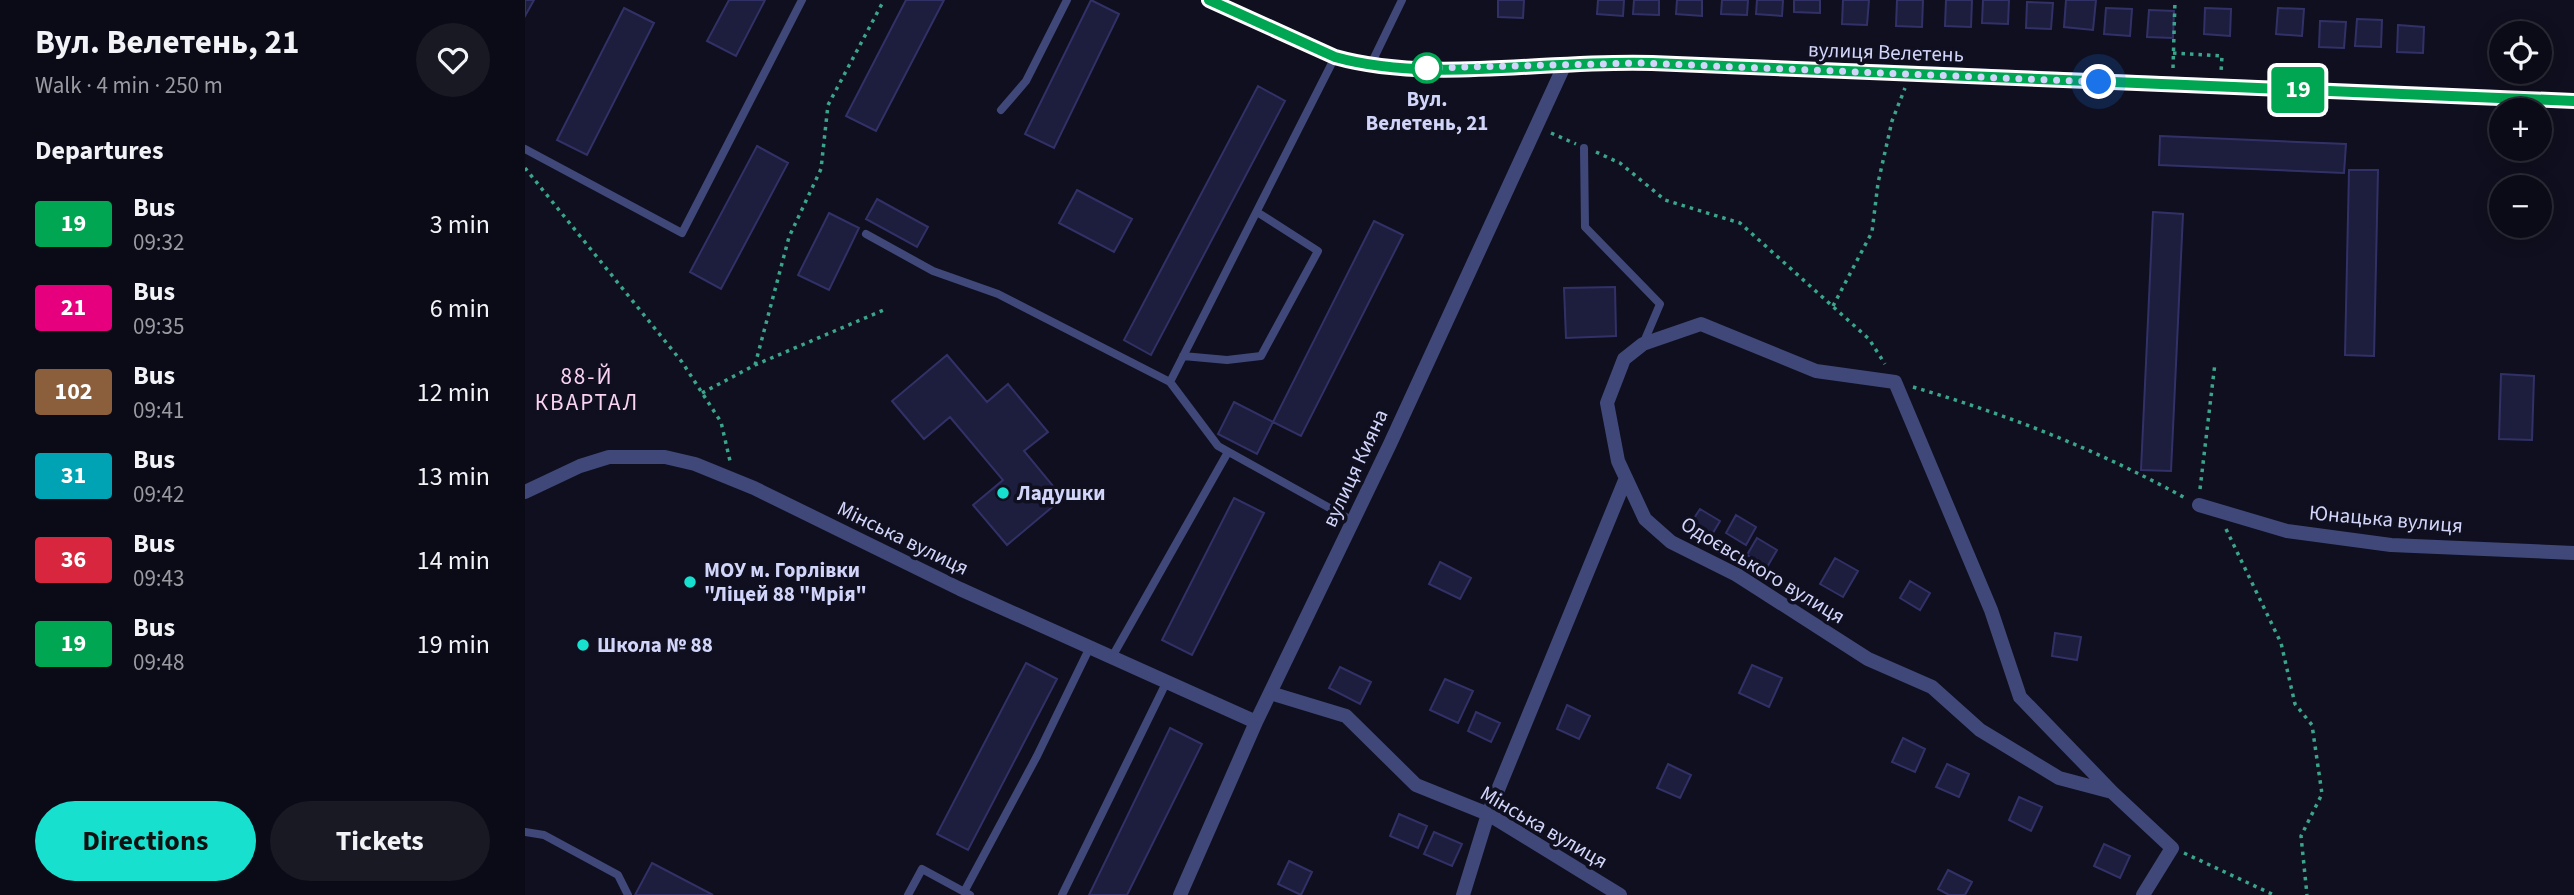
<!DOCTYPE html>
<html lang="en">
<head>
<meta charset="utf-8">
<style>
  :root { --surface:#0b0b17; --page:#191924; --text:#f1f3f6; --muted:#9a9ba1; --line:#2b2b36; --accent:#18e0ce }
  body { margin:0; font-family:"Source Sans 3",sans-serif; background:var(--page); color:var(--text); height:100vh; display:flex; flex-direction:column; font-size:26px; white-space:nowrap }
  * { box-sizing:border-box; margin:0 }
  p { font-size:23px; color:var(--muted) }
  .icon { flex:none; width:38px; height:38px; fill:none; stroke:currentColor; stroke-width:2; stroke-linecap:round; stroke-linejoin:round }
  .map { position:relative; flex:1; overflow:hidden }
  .side { display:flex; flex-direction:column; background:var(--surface); width:525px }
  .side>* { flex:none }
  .badge { padding:0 14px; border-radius:5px; font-size:24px; line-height:46px }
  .buttons { position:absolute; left:1964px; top:21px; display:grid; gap:14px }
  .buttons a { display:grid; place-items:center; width:63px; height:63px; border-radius:50%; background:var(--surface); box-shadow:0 4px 18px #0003,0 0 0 2px var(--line); font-size:35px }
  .you { position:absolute; width:35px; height:35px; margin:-18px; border:5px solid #fff; border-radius:50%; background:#1a73e8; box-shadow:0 0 0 10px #1a73e833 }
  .map>.badge { position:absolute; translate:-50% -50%; box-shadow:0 0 0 4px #fff }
  h2 { padding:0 35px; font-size:26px; line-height:63px }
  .round { display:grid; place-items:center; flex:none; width:74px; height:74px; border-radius:37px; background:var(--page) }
  .overview { display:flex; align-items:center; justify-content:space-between; height:119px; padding:0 35px }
  h1 { font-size:33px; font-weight:700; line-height:52px }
  .cta { display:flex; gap:14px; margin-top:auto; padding:14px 35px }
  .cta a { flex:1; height:80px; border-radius:42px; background:var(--accent); color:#111; font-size:28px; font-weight:700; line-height:80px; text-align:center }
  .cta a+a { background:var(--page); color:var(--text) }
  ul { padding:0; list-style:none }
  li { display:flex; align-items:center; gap:21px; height:84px; padding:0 35px }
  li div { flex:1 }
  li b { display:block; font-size:26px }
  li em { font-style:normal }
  li .badge { min-width:77px; font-weight:700; text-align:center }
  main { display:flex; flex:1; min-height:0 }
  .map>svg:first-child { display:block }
  .building { fill:#1d1d3e; stroke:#323167; stroke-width:2 }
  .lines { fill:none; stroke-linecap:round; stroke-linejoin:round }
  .path { stroke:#3aa58b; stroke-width:3.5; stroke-dasharray:3.5 5; stroke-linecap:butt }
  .service { stroke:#3f4879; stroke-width:8 }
  .minor { stroke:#3f4879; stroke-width:14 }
  .tertiary { stroke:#3f4879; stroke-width:14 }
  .line-casing { stroke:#fff; stroke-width:16 }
  .line { stroke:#00a651; stroke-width:10 }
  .walk { stroke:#d2d5fa; stroke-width:7; stroke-dasharray:0 12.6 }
  .stop-dot { fill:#fff; stroke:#00a651; stroke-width:3.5 }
  .poi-dot { fill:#18e0ce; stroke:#0f0f1f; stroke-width:2.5 }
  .labels { text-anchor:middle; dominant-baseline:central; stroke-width:7; stroke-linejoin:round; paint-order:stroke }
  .street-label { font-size:21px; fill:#d2d5fa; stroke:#0f0f1f }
  .stop-label { font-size:21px; font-weight:bold; fill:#d2d5fa; stroke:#0f0f1f }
  .poi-label { font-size:21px; font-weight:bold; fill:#d2d5fa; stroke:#0f0f1f; text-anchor:start }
  .neighbourhood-label { font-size:23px; letter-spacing:2px; fill:#fad3f3; stroke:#0f0f1f }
</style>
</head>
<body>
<main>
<section class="side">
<div class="overview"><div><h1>Вул. Велетень, 21</h1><p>Walk · 4 min · 250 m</p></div><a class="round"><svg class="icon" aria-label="heart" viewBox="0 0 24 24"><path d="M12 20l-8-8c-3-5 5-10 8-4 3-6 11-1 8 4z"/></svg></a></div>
<h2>Departures</h2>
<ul>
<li><span class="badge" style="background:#00a651;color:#fff">19</span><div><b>Bus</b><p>09:32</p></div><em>3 min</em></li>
<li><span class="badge" style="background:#e6007e;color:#fff">21</span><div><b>Bus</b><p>09:35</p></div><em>6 min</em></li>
<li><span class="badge" style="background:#8b5e3c;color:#fff">102</span><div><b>Bus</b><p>09:41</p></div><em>12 min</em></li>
<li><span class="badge" style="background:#00a3b4;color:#fff">31</span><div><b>Bus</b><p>09:42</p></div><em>13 min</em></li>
<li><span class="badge" style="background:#d7263d;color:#fff">36</span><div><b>Bus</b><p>09:43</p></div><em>14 min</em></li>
<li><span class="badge" style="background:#00a651;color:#fff">19</span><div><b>Bus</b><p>09:48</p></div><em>19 min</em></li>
</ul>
<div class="cta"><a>Directions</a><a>Tickets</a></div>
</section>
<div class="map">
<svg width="2049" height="895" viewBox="0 0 2049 895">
  <rect width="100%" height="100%" fill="#0f0f1f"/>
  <path class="building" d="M0,0H9L0,16Z
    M204,0H240L211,56L182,41Z
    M381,0H419L351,131L321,116Z
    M566,0L594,14L529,148L500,134Z
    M973,0H999L998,18L973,17Z
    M1073,0H1099L1098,16L1072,14Z
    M1109,0H1134V15L1108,14Z
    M1152,0H1177V16L1151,14Z
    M1197,0H1223L1222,15L1196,14Z
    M1232,0H1258L1257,16L1231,14Z
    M1269,0H1295V13L1269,12Z
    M1318,0H1344L1342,25L1317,24Z
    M1372,0H1398L1397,27L1371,26Z
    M1421,0H1447L1446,27L1420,26Z
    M1458,0H1484L1483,24L1457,23Z
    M1541,0H1571L1568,30L1539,27Z
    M1502,2L1528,3L1526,29L1501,28Z
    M99,8L129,23L62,155L32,140Z
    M1581,8L1607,9L1605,36L1579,34Z
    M1680,8L1706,9L1705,36L1679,34Z
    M1753,8L1779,9L1777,36L1751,34Z
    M1624,10L1649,11L1648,38L1622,37Z
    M1832,19L1857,20L1856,47L1830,46Z
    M1795,21L1821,22L1819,48L1794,47Z
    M1873,25L1899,27L1898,53L1872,52Z
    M733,86L760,101L626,355L599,340Z
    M1635,136L1821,144L1819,173L1634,165Z
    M232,146L263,163L196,289L165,272Z
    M1824,170H1853L1849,356L1820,355Z
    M552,190L607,219L589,252L534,223Z
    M352,199L403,227L392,247L341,219Z
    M1628,212L1658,214L1646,471L1616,470Z
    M304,213L334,228L304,290L273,275Z
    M849,221L878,235L776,436L748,422Z
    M1090,287L1091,336L1041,338L1039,288Z
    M422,355L462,402L483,384L523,432L499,451L538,498L482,545L448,505L478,480L425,417L399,439L367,401Z
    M1976,374L2009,376L2007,440L1974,439Z
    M709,402L748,422L732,454L693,434Z
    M709,498L739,513L667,655L637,640Z
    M1175,509L1195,521L1185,538L1164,526Z
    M1211,515L1231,527L1221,545L1201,533Z
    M1232,538L1252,550L1242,567L1222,555Z
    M1310,558L1333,571L1318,597L1295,584Z
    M915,562L946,578L935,599L904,584Z
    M1385,581L1405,593L1395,610L1375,598Z
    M1530,633L1556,637L1552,660L1527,656Z
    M501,663L532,679L443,850L412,834Z
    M1227,665L1257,678L1244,707L1214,693Z
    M815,667L846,682L835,704L804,688Z
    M920,679L948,691L933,723L905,710Z
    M1042,705L1065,716L1054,739L1032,729Z
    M951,712L975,723L966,742L943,731Z
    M645,728L677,744L602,895H564Z
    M1378,738L1400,749L1390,772L1367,762Z
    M1143,764L1166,775L1155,798L1132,788Z
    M1422,764L1444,774L1434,797L1411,787Z
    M1494,797L1517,807L1506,831L1484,820Z
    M874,814L902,826L893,848L865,836Z
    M909,832L937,844L927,866L899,854Z
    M1579,844L1605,856L1595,878L1569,866Z
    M764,861L787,872L776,895L753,884Z
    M127,863L188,895H110Z
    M1423,870L1447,882L1440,895H1424L1413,889Z"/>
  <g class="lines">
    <path class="path" d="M1648,53L1697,56L1696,72
      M1648,68L1650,0
      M1026,133L1051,144
      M1071,152L1095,163L1140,200L1215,223L1344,339L1360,364
      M0,168L157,362L196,422L205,461
      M1308,306L1347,232L1353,183L1367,121L1380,88
      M230,365L264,237L296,169L303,105L359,0
      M1388,387C1484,415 1575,451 1662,499
      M177,393L230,365L361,309
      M1675,489L1690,363
      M1701,529L1756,643L1770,704L1787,725L1797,794L1776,836L1782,895
      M1659,853L1749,895"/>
    <path class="service" d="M846,64L877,0
      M476,110L501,81L542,0
      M1059,148L1060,227L1135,304L1118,344
      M0,149L157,233L277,0
      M341,234L408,271L473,294L645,382L693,446L828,521
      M658,356L702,360L736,356L793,251L732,212
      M645,382L810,57
      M587,657L703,452
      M0,832L19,835L93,875L103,895
      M439,892L512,756L565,647
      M383,895L397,869L445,895
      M537,895L642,681"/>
    <path class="minor" d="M0,492L55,466L84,457H140L170,464L229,488L435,589L731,722
      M1674,505L1762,531L1866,545L2049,553
      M745,693L821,716L891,785L963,814L1095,895
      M1587,792L1495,697L1466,610L1370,382L1291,371L1176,324L1118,344L1099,359L1082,403L1093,461L1120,519L1146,542L1212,575L1343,659L1407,687L1455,730L1534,778L1587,792L1647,848L1618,895
      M655,895L731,722L865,444L1039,66
      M938,895L963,814L1101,478"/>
    <path class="tertiary" d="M684,0L810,57C904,84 1023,60 1120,63C1430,72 1740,89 2049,101"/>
  </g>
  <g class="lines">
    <defs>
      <path id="line" d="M684,0L810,57C906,84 1027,59 1127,63C1434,75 1742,89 2049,101"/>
    </defs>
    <use href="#line" class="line-casing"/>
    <use href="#line" class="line"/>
    <path class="walk" d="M902,68L1116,63L1574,82"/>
  </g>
  <circle class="stop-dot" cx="902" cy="68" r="14"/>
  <g class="poi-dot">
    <circle cx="478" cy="493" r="7"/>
    <circle cx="165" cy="582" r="7"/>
    <circle cx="58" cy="645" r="7"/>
  </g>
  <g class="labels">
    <g class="street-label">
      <text transform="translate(1361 52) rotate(2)">вулиця Велетень</text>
      <text transform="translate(830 468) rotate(-65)">вулиця Кияна</text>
      <text transform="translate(1861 519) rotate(5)">Юнацька вулиця</text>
      <text transform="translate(378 538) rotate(26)">Мінська вулиця</text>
      <text transform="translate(1238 570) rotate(31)">Одоєвського вулиця</text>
      <text transform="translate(1019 827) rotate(30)">Мінська вулиця</text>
    </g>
    <g class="stop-label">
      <text x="902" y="99">Вул.<tspan x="902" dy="24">Велетень, 21</tspan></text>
    </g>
    <g class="poi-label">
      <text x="492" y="493">Ладушки</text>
      <text x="179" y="570">МОУ м. Горлівки<tspan x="179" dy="24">"Ліцей 88 "Мрія"</tspan></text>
      <text x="72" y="645">Школа № 88</text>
    </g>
    <g class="neighbourhood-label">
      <text x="62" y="376">88-Й<tspan x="62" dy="26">КВАРТАЛ</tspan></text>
    </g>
  </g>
</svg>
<div class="buttons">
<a><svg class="icon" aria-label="locate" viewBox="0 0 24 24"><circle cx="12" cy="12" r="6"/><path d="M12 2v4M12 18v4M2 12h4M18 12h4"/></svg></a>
<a>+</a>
<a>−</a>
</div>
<div class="you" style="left:1574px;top:82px"></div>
<b class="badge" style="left:1773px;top:90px;background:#00a651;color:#fff">19</b>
</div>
</main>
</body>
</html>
